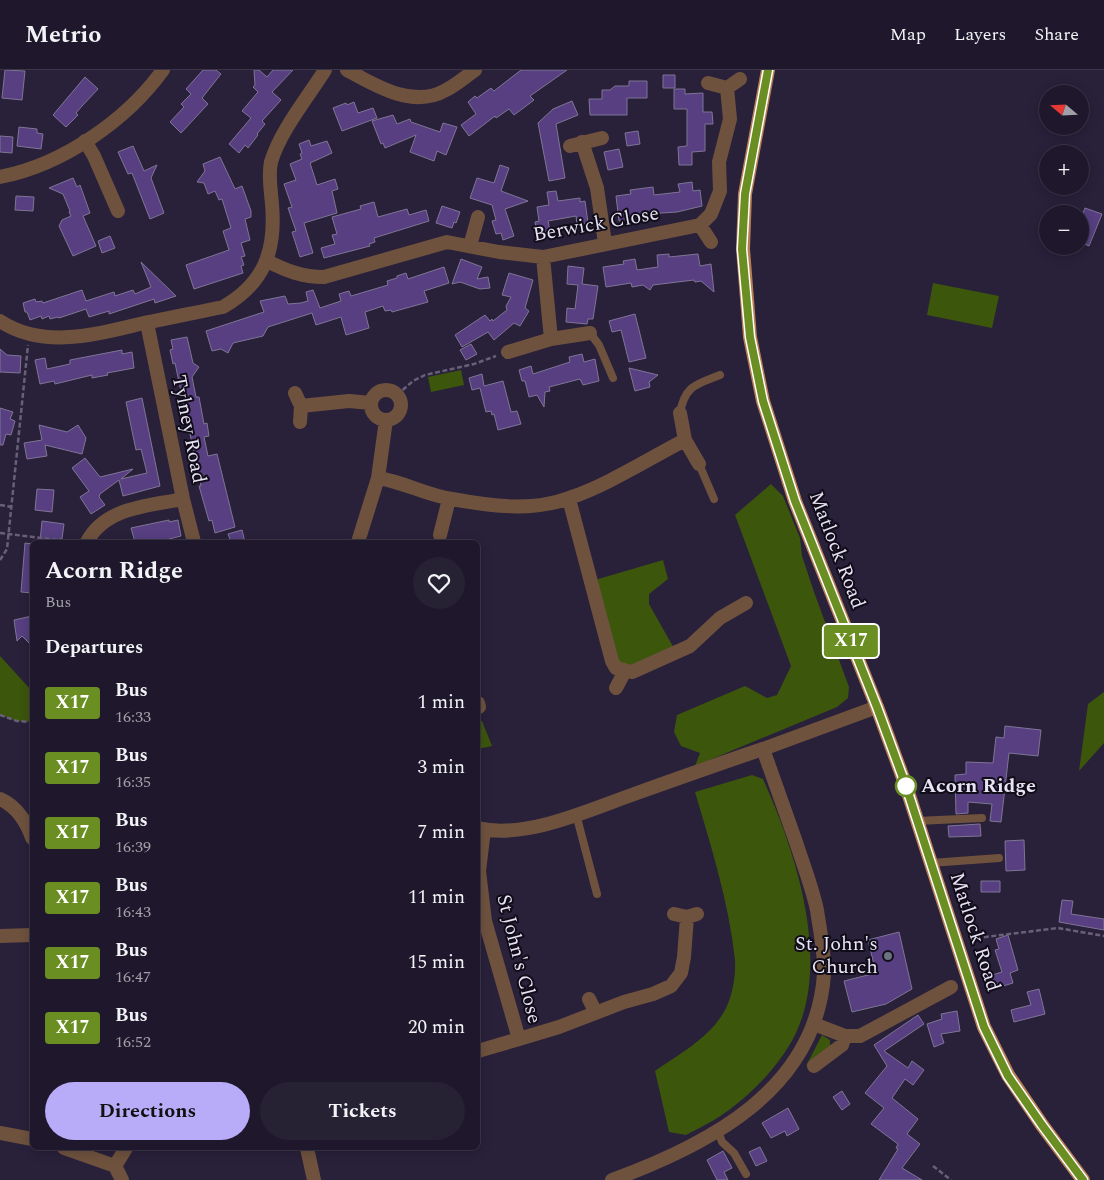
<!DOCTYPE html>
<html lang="en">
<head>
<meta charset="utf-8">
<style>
  :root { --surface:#1f182c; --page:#272134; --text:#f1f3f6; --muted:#a1a0a9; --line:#3c3748; --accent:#b8abf7 }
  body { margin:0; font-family:Spectral,serif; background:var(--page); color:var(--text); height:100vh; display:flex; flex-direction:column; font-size:19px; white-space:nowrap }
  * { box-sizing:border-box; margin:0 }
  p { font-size:16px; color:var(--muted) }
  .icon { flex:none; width:28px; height:28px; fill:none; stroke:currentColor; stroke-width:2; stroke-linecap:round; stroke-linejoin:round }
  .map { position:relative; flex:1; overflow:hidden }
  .drawer { position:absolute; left:30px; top:470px; width:450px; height:610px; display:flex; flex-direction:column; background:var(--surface); border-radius:8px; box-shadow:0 2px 12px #0003,0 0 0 1px var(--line) }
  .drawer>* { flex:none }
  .badge { padding:0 10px; border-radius:4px; font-size:18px; line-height:32px }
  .needle { width:32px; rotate:289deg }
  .fabs { position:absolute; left:1039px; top:15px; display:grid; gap:10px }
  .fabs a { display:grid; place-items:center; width:50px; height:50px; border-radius:50%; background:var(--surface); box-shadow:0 2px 12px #0003,0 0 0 1px var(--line); font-size:25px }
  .map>.badge { position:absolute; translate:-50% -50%; box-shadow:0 0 0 2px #fff }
  h2 { padding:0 15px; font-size:19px; line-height:45px }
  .round { display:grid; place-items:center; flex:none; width:52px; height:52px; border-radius:26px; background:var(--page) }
  .overview { display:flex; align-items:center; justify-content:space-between; height:85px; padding:0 15px }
  h1 { font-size:24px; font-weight:700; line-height:38px }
  .cta { display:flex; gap:10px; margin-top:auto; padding:10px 15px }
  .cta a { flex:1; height:58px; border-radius:30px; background:var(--accent); color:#111; font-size:20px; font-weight:700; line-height:58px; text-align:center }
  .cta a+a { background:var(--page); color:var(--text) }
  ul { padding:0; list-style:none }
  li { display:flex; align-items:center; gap:15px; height:65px; padding:0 15px }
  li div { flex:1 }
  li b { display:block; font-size:19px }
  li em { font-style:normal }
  li .badge { min-width:55px; font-weight:700; text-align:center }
  header { display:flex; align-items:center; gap:30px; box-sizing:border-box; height:70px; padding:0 25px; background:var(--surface); border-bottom:1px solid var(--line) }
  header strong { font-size:24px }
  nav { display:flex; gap:28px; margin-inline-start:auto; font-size:18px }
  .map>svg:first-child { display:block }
  .green { fill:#3c560c }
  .building { fill:#573f81; stroke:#7f7595 }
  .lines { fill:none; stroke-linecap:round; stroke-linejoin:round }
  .path { stroke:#686078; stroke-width:2.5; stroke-dasharray:5 2.5; stroke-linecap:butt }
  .service { stroke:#6e523e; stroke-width:8 }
  .minor { stroke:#6e523e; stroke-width:14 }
  .tertiary { stroke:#6e523e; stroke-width:14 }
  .primary { stroke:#b67d52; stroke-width:14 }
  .line-casing { stroke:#fff; stroke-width:11 }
  .line { stroke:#6b8e23; stroke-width:8 }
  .stop-dot { fill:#fff; stroke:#6b8e23; stroke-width:2.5 }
  .worship-dot { fill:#6b7280; stroke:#100c18; stroke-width:2 }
  .labels { text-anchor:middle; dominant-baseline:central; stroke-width:4; stroke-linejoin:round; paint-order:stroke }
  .street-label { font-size:20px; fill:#e7e2f4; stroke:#100c18 }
  .stop-label { font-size:20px; font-weight:bold; fill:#e7e2f4; stroke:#100c18; text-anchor:start }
  .poi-label { font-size:20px; fill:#e7e2f4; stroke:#100c18; text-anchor:end }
</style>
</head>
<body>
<header>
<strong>Metrio</strong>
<nav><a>Map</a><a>Layers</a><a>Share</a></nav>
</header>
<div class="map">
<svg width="1104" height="1110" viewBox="0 0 1104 1110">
  <rect width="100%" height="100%" fill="#29203a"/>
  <path class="green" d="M933,213L999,226L992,258L927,245Z
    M461,300L464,315L431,322L428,307Z
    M771,414L783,426L800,468L802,486L814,522L849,617L848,628L837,637L695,696L700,683L681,676L674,662L677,645L745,616L767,628L777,625L791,596L735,445Z
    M663,490L668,509L649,524V534L675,580L639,596L617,594L595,510Z
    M0,586L32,621V652L17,651L0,645Z
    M1104,622V673L1079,701L1088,634Z
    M478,651H482L492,676L478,679Z
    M752,705L763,709C795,780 831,888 796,963C782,992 755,1021 729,1040C716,1050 701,1057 686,1065L669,1062L655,1001C678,985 707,969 722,945C732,931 736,906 735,890C729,833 711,776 695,722Z
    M822,965L830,970V980L806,996Z"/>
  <path class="building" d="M5,0L25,1L22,30L2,28Z
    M203,0H216L221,4L202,28L208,34L181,63L170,52L184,37L181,34L191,24L186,19Z
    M254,0H259L267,7L273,0H293L272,22L281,30L262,51L265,54L257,64L258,65L248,78L245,75L239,83L229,74L251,48L242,41L258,22L253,17L255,15Z
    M521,0H567L530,26L534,30L514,45L509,39L496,48L495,46L469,66L461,55L476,44L468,32L475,26L477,28L491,18L494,21Z
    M663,5H675V18H663Z
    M85,7L98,19L82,36L76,43L78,45L66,57L53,45Z
    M629,11H647V28H627V45H590L589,29H602V20H610L615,16H629Z
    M674,19H685V24L703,23V42H712L713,54H705V81L692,82V95H679L678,77L687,76V39H674Z
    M572,31L578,45L556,54L565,108L549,111L538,53L553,39Z
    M354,32L358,43L373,38L377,48L342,61L333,38L346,33L347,35Z
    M393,45L397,54L410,49L411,52L440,62L443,53L457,57L446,85L437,81L434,91L410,82L416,65L385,78L383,73L381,74L372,51Z
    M19,57L37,59V63L43,64L41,79L17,76Z
    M638,61L640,74L627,76L625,63Z
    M0,66L13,67L12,83L0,82Z
    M309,70L311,76L327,71L332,83L310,93L317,115L335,109L338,119L332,121L337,143L304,153L313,183L300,187L292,162L296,161L288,138L292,137L284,114L296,110L290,94L302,89L300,84L302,83L299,74Z
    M133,76L144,101L157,95L151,108L164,143L150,149L132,103L128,104L118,82Z
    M619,79L623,97L608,100L604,82Z
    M220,87L235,119L242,116L251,141V147L245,149L250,170L241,173L245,186L241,187L244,195L241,196L243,203L194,219L186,195L229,180L223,161L231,158L222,129L219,130L215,121L208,124L204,113L197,112L205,101L203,94Z
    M500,95L509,98L501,121L528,131L505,139L514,166L503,170L501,163L496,164L492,151L496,150L492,135L470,128L477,108L494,113Z
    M73,108L77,117L80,115L90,143L83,146L96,176L73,186L59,156L62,150L71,146L69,142L70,141L63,124L49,118Z
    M692,112L693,121L700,120L702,136L677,142L632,145L633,149L619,151L616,126L631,124L630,120L653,117L654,125L680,122L678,114Z
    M556,121L558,131L580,128V132L585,131L588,153L577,155L576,146L548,151L550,161L537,163L535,152L539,151L537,137L549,135L547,122Z
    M16,126L34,127L33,141L15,140Z
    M374,132L378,147L407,139L409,145L426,140L429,151L374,168L375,172L369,174L370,176L324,188L321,178L335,174L332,165L337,164L332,147L361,139L360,136Z
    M442,136L460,142L456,153L454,152L452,158L436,153Z
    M1085,138L1102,144L1089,176L1080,172V151Z
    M110,166L115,178L102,183L98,171Z
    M669,184V187L698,184L700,196L711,194L714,222L701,211L695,212L694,210L653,215L650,220L643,215L632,217L631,213L606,217L603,197L624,194L623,191L635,189L637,200L658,197L657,185Z
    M461,189L482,197L477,209L488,207L490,218L480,219L460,212L452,214Z
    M141,192L176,226L155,233L154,229L109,244V241L89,247L86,239L59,248L58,247L50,249L49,246L42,249L41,246L30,250L27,242H25L23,233L35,229L36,232L42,231L43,233L82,220L86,231L114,222L115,226L133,220L135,224L151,217Z
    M568,196L584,198L582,214L598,216L593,249H588L587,254L566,252L567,238L575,239L578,215L567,214Z
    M444,197L449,213L424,221L428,232L392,242L391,240L385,241L383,236L365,242L369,258L346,265L341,247L316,255L312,243L268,257L263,266L233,273L228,283L221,279L212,281L206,261L264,242L260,231L285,226L288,234L301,233L308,231L306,222L313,220L320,238L341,231L339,224L349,221L351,226L388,215L387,211L397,208V206L406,203L408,209Z
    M509,203L533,210L525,238L529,241L520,256L514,253L494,270L488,262L462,277L455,265L485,245L490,251L492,249L493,251L507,240L506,236L511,227L502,225Z
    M635,244L646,288L629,292L621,260L612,262L609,251Z
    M187,267L193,293L199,297L192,307L196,327H199L204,354L207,353L209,366L204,367L208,386L217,384L235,457L215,463L212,450L209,451L199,416H201L186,345L175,293L173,294L170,280L173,279L171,270Z
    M471,274L477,284L466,290L460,280Z
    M0,279L7,285L21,286L20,303L0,302Z
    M122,280V284L132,282L134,298L107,303L108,305L92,308V305L55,314L54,311L40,314L35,290L45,288L47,299L70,294V290Z
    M582,284L584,292L595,289L599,311L583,315L580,309L549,317L550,321L545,322L544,337L537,325L529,327L525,311H522L519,300L531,296L533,304L570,292L569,287Z
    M629,298L658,305L649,312L650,317L635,321Z
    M482,304L484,316L503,311L511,342L517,341L521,354L498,360L494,344L492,345L491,341L486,342L480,318L472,320L469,308Z
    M142,328L160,416L123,426L119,410L100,424L99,427L105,435L91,444L80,427L89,421L72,398L85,388L100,407L133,399L121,409L147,403L141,379L136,380L126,332Z
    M0,338L13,342L10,349L15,351L11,365L6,364L3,375H0Z
    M39,355L67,362L78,355L86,368L82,384L45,375L47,386L27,389L24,373L42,370Z
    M37,419L54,420L52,442L35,440Z
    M169,450V452L178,450L181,466L169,469L170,472H135L131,458Z
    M42,451L64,454L62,469H59V472H40Z
    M242,460L245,472H231L228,464Z
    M25,473L32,474V523L21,522Z
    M32,546V576L22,566L17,571L14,550Z
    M1005,656L1041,660L1038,686L1009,683L1001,752L990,751L992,734L968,732V743L956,744L955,705L966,704V692L993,693L996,667L1004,668Z
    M980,754L981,766L949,767L948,756Z
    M1024,770L1025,800L1006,801L1005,771Z
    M981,811H1000V822H981Z
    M1062,830L1073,831L1071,844L1104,849V860L1059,852Z
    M899,862L912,919L886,934L852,942L844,911L876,903L868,870Z
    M1008,865L1018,900L1010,903L1013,913L993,919L989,906L1002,902L995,880L999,879L996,869Z
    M1039,919L1045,944L1014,952L1011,940L1031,935L1027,922Z
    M957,941L960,961L941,964L944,973L934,977L927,954L942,949L941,944Z
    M918,945L924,954L884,981L908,998L912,991L924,1000L913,1015L905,1009L892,1028L918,1049L907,1064L920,1074L902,1098L922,1110H879L898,1079L896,1078L898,1074L871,1054L884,1038L865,1023L887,996L874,975Z
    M842,1021L850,1034L842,1040L833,1027Z
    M788,1038L799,1059L787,1066L785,1061L771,1068L762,1053Z
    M760,1077L767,1091L756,1096L749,1082Z
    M723,1081L732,1098L724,1102L728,1110H717L707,1090Z"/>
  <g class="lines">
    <path class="path" d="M397,325L413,311L425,305L474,294L496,286
      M0,435L12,437
      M0,463L75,472
      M0,490L7,479L28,275
      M0,645L17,651L32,652
      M969,869L1058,858L1104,866
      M933,1096L951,1110"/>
    <path class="service" d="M590,263L599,275L613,308
      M680,343C685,315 697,314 720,305
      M699,394L714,429
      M576,744L597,824
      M917,751L982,748
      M931,793L999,788
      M718,1061L722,1072L734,1083L746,1104"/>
    <path class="minor" d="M347,0C376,16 413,39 446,20C456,15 465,7 475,0
      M727,18L740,9
      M85,71L94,86L118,141
      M582,72L597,118L605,173
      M570,76L602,68
      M700,155L711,172
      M470,176L478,147
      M543,187L551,269
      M267,191C287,201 302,207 324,207L447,172L499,182L543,187L700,155L711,144L720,121L719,92L730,49L727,18L708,13
      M0,251C44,280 97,264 144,253C171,248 197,242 223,237C265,213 276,180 272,134C271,121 268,106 271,92C280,61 308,27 325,0
      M147,253L183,429L194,472
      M508,282L551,269L590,263
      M371 335a15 15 0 1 1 30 0a15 15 0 1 1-30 0Z
      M295,323L301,336L300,352
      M301,336L349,331L371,333
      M680,343L685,370L699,394
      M378,408C404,412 426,425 452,429C490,436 532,442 569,428C606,416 650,388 685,370
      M569,429L612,591L616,598L632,602L690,576L720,548L746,533
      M440,465L449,429
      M87,472C105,437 149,436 183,429
      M358,472L378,408L386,350
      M616,618L625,601
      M478,633L479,637
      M0,729C16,736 27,752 32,768
      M478,758C526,770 591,739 637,723C679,708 721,693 763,679
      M484,760L479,801L485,851L519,969L559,957L624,932L653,924L671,916L681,903L684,887L687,847
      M674,844L687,847L697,844
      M589,929L595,941
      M814,954L845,966H860L951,917
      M478,981L519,969
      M814,996L842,975L845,966
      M0,1063L32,1069
      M64,1078L115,1096L122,1110
      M115,1096L126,1078"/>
    <path class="tertiary" d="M0,107C62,95 126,51 163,0
      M0,866L32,865
      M307,1078L314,1110
      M612,1110C708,1075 816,1020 824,904C825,884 820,861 817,840C812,817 803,794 796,772C785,741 774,710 763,679L877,637"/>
    <path class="primary" d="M768,0L745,124L743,179L750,267L763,331L795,431L877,637L906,716L984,957L1008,1005L1042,1055L1083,1110"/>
  </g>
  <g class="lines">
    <defs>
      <path id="line" d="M768,0L745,124L742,179L750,267L763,331L795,431L877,637L906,716L984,957L1008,1006L1042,1055L1083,1110"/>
    </defs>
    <use href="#line" class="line-casing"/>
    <use href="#line" class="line"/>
  </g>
  <circle class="stop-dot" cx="906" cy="716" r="10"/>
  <circle class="worship-dot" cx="888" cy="886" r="5"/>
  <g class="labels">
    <g class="street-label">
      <text transform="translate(596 154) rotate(-10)">Berwick Close</text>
      <text transform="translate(189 359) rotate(79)">Tylney Road</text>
      <text transform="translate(837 480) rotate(69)">Matlock Road</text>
      <text transform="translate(975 862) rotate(72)">Matlock Road</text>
      <text transform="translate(519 889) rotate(76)">St John's Close</text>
    </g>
    <g class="stop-label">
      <text x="921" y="716">Acorn Ridge</text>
    </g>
    <g class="poi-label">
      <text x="878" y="874">St. John's<tspan x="878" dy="23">Church</tspan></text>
    </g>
  </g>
</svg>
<div class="fabs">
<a><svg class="needle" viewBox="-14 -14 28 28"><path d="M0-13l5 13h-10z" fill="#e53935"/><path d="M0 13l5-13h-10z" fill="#a1a0a9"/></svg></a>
<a>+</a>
<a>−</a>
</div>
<b class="badge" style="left:851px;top:571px;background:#6b8e23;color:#fff">X17</b>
<section class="drawer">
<div class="overview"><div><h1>Acorn Ridge</h1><p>Bus</p></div><a class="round"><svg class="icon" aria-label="heart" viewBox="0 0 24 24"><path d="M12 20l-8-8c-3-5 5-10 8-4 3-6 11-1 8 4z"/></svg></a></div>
<h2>Departures</h2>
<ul>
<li><span class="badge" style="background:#6b8e23;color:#fff">X17</span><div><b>Bus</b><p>16:33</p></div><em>1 min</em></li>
<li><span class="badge" style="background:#6b8e23;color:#fff">X17</span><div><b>Bus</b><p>16:35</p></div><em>3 min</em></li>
<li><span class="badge" style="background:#6b8e23;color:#fff">X17</span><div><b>Bus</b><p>16:39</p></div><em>7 min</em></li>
<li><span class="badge" style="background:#6b8e23;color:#fff">X17</span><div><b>Bus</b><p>16:43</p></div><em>11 min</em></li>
<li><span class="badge" style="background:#6b8e23;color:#fff">X17</span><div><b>Bus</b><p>16:47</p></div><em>15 min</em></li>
<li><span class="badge" style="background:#6b8e23;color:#fff">X17</span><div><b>Bus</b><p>16:52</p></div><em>20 min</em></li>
</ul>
<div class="cta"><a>Directions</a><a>Tickets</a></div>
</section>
</div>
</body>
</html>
